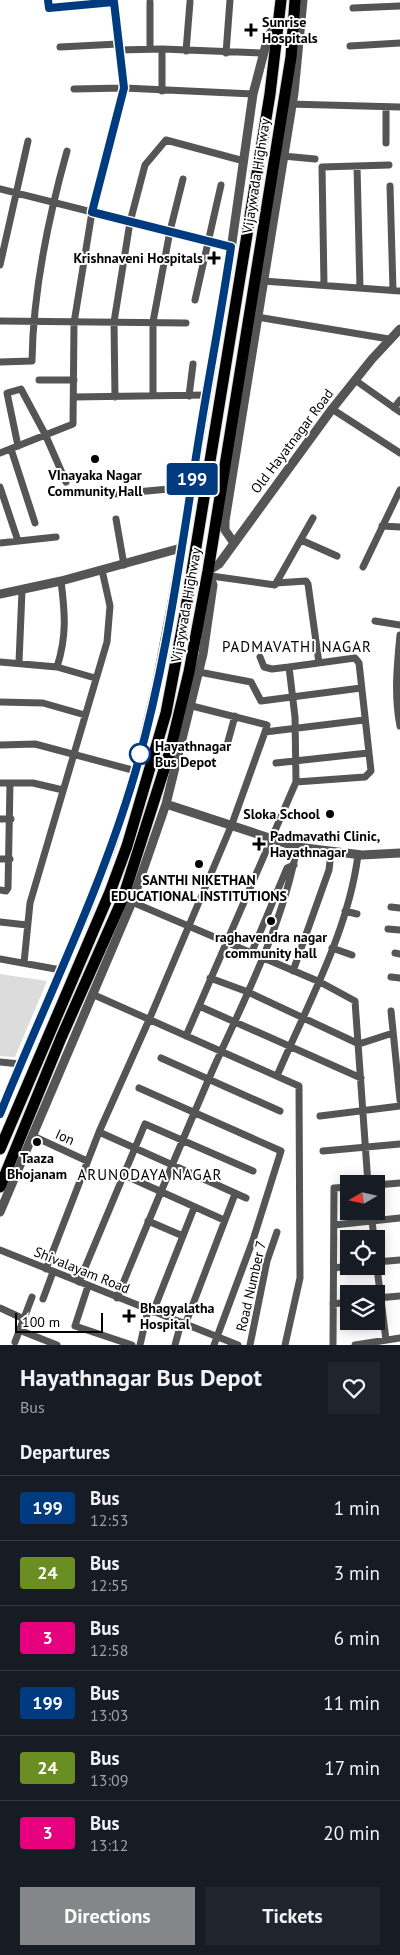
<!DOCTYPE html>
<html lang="en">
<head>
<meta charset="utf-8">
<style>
  :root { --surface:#171b24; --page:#20242c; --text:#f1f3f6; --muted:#9ea1a6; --line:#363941; --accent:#858687 }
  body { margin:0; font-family:"PT Sans",sans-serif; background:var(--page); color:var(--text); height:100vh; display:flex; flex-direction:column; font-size:19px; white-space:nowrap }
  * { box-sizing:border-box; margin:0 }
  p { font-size:16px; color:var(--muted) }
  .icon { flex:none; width:28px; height:28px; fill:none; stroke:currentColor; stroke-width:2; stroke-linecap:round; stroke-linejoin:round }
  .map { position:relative; height:1345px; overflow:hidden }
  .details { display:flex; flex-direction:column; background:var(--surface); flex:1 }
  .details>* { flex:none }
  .badge { padding:0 10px; border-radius:4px; font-size:18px; line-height:32px }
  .needle { width:32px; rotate:261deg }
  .buttons { position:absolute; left:340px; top:1175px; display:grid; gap:10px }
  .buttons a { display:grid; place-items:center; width:45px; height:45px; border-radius:0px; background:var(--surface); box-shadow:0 2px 12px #0003; font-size:25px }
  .scale { position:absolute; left:15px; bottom:12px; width:88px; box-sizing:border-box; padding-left:5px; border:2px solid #000; border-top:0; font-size:14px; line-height:18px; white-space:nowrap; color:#000; -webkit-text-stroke:4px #fff; paint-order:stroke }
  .map>.badge { position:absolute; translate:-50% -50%; box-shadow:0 0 0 2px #fff }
  h2 { padding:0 20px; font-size:19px; line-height:45px }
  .round { display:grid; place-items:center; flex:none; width:52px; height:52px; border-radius:0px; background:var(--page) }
  .overview { display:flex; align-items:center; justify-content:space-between; height:85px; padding:0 20px }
  h1 { font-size:24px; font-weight:700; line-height:38px }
  .primary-button { display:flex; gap:10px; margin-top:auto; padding:10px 20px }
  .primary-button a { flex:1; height:58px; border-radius:0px; background:var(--accent); color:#fff; font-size:20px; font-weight:700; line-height:58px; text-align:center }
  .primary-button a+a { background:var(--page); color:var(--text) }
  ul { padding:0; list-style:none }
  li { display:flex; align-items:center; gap:15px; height:65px; padding:0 20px; border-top:1px solid var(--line) }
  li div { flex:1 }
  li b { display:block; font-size:19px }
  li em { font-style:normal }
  li .badge { min-width:55px; font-weight:700; text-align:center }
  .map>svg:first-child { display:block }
  .green { fill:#dcdcdc }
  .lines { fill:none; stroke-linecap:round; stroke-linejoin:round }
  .trunk-casing { stroke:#dbdbdb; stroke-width:13 }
  .minor { stroke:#555; stroke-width:7 }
  .tertiary { stroke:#555; stroke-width:9 }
  .trunk { stroke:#000; stroke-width:11 }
  .line-casing { stroke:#fff; stroke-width:11 }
  .line { stroke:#003b80; stroke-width:8 }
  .poi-dot { fill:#000; stroke:#fff; stroke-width:2 }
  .stop-dot { fill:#fff; stroke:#003b80; stroke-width:2.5 }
  .labels { text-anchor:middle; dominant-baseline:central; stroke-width:4; stroke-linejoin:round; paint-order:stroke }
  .poi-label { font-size:14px; font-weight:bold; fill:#000; stroke:#fff }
  .street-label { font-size:14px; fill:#000; stroke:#fff }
  .stop-label { font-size:14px; font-weight:bold; fill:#000; stroke:#fff; text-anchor:start }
  .neighbourhood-label { font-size:15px; letter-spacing:1px; fill:#000; stroke:#fff }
</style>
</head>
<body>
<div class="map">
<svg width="400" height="1345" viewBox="0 0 400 1345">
  <rect width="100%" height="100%" fill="#fff"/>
  <path class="green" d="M0,974L47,981L15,1057L0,1056Z"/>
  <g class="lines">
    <defs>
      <path id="trunk" d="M0,1149L110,892L127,846L166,713L186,608L270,94L281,0
        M0,1187L61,1038L123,898L170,751L189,672L208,571L291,57L295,0"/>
    </defs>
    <use href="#trunk" class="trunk-casing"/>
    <path class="minor" d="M47,0L49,7L115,3
      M353,8L400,6
      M350,46L400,43
      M60,47L118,44
      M150,49V2
      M118,50L162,49
      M186,51L190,2
      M226,53L230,0
      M74,89L124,88L253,94
      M162,91V49L263,53
      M288,104L400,107
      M386,143V107
      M283,156L315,159
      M357,166L360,288
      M390,186L393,290
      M0,189L231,247
      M0,265L28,141
      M263,281L400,291
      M324,285L322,167L389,165
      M195,300L221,185
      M257,317L389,339
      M0,321L186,323
      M0,362L32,361C33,290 48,219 67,151
      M39,380H74
      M355,380L400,412
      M153,396V322L170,231L183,179
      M189,396L193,364
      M74,397L206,395
      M115,397L114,322L130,222L145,165L166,140L244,161
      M394,408L400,400
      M332,409L400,453
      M18,446L7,393L21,389L45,434L66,482
      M11,449L35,523
      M0,453L73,424L74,323L92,212L124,88L114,0
      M0,487L18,541
      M114,494L169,489H191
      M116,519L124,565
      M382,526L400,527
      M301,540L337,556
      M0,543L56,537
      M363,567L400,490
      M211,576L275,585L313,518
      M276,583L306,581L308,584L319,663
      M375,621L400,625
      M0,662L57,667L95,678
      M19,662L22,591
      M57,667C67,636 65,613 61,581
      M289,667L355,658L359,663L371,771L365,777L296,782
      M199,672L251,682L261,701L361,688
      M0,702L43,703L85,715
      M400,726C394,696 397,666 400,635
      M265,732L364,720
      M0,745L35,744L136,771
      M227,745L235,716
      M276,763L368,753
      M0,783H33L63,790
      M0,819H11
      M0,859H10
      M0,890L6,891L8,888L10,783
      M132,902L320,982L355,1001L368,1184
      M391,907L400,908
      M345,911L357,914
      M0,922L27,925
      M388,929L400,930
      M332,948L352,955
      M395,953L400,954
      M251,954L287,868L294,865
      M0,959L61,970
      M24,963L30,903L107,642L110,606L102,570
      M293,971L329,870L331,852
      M391,977L400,978
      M210,978L248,992L359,1044L393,1033
      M92,994L299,1086L300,1278L285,1345
      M199,1006L361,1078
      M391,1011L400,1100
      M186,1036L296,782L295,717L289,667L272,669L264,667L260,657
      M161,1058L280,1111
      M0,1062L20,1064
      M277,1076C307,1005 348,933 358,855
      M139,1088L281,1151L253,1240L214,1345
      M320,1116L400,1106
      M99,1132L246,1198
      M33,1136L87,1161
      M323,1151L400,1144
      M124,1175L224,1220
      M376,1185L400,1183
      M371,1211L374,1239
      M148,1221L183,1236
      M334,1225L400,1218
      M0,1250L238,1345
      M376,1260L386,1340
      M376,1262L400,1260
      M334,1268L349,1266
      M46,1269L99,1132L149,1020L232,824L265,732L267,725L192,706
      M79,1282L145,1124L253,1171
      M88,1286L75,1326L132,1345
      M117,1298C149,1220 181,1143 214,1067C246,996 283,924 297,847
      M377,1298L400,1296
      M43,1299L53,1272
      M333,1304L349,1302
      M0,1308L24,1319
      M153,1312L194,1208
      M185,1325L235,1194
      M19,1330L57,1345
      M15,1342L32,1297
      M140,1345L148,1310
      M175,1345L181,1323
      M250,1345L267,1261L277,1232
      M333,1345L334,1188L349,1187
      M355,1345L400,1338"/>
    <path class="tertiary" d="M234,543L225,530V521L294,93L303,0
      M0,594L61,581L181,548
      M166,804L297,847L362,855L400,853
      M0,1114L89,906L113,844L136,771L156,686L173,596L227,278L253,94L268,37L278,20
      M0,1212L132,902L166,804L203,654L213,585L208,571L219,564L332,409L372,359L400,329"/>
    <use href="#trunk" class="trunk"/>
  </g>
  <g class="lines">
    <defs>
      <path id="line" d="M0,1114C46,1000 101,890 135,773C164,674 178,571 194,470C205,396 220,322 231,247L92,212L124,88L114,2L49,8L48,0"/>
    </defs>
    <use href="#line" class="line-casing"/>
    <use href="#line" class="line"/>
  </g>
  <g class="poi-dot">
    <path d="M248.5 22.5h5v5h5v5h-5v5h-5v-5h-5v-5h5z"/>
    <path d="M211.5 250.5h5v5h5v5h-5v5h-5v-5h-5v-5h5z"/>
    <circle cx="95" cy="459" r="5"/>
    <circle cx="330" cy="814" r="5"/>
    <path d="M256.5 836.5h5v5h5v5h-5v5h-5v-5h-5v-5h5z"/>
    <circle cx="199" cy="864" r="5"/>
    <circle cx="271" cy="921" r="5"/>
    <circle cx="37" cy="1142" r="5"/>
    <path d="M126.5 1308.5h5v5h5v5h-5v5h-5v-5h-5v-5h5z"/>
  </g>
  <circle class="stop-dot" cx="140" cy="754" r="10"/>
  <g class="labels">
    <g class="poi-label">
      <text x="262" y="22" text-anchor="start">Sunrise<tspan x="262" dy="16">Hospitals</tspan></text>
      <text x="203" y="258" text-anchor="end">Krishnaveni Hospitals</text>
      <text x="95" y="475">VInayaka Nagar<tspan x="95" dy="16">Community Hall</tspan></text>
      <text x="320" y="814" text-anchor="end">Sloka School</text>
      <text x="270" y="836" text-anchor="start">Padmavathi Clinic,<tspan x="270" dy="16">Hayathnagar</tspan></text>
      <text x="199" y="880">SANTHI NIKETHAN<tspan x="199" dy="16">EDUCATIONAL INSTITUTIONS</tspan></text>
      <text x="271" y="937">raghavendra nagar<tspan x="271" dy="16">community hall</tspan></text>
      <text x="37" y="1158">Taaza<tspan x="37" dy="16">Bhojanam</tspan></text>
      <text x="140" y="1308" text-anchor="start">Bhagyalatha<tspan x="140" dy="16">Hospital</tspan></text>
    </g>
    <g class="street-label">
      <text transform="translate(256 176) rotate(-81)">Vijaywada Highway</text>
      <text transform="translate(292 441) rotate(-53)">Old Hayatnagar Road</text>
      <text transform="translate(186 605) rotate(-80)">Vijaywada Highway</text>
      <text transform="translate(65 1137) rotate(24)">Ion</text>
      <text transform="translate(82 1270) rotate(22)">Shivalayam Road</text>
      <text transform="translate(251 1286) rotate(-77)">Road Number 7</text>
    </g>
    <g class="stop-label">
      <text x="155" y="746">Hayathnagar<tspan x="155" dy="16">Bus Depot</tspan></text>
    </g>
    <g class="neighbourhood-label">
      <text x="297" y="646">PADMAVATHI NAGAR</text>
      <text x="150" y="1174">ARUNODAYA NAGAR</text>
    </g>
  </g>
</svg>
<div class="buttons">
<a><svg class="needle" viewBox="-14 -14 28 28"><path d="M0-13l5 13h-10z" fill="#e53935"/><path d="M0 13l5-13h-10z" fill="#9ea1a6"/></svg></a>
<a><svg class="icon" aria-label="locate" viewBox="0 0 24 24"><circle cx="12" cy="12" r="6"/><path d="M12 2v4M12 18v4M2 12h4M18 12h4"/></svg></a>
<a><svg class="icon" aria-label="layers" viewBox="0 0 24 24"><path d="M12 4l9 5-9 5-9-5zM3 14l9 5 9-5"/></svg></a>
</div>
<div class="scale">100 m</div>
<b class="badge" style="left:192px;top:479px;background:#003b80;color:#fff">199</b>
</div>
<section class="details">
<div class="overview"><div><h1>Hayathnagar Bus Depot</h1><p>Bus</p></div><a class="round"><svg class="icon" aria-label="heart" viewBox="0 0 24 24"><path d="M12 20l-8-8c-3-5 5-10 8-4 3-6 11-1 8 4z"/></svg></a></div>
<h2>Departures</h2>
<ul>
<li><span class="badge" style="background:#003b80;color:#fff">199</span><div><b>Bus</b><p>12:53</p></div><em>1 min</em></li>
<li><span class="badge" style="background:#6b8e23;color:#fff">24</span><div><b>Bus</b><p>12:55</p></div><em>3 min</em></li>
<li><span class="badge" style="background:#e6007e;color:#fff">3</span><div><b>Bus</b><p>12:58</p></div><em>6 min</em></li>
<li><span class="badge" style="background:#003b80;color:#fff">199</span><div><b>Bus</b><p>13:03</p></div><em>11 min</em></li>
<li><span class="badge" style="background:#6b8e23;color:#fff">24</span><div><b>Bus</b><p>13:09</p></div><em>17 min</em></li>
<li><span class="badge" style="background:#e6007e;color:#fff">3</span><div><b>Bus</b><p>13:12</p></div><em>20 min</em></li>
</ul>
<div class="primary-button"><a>Directions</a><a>Tickets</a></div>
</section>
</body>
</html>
